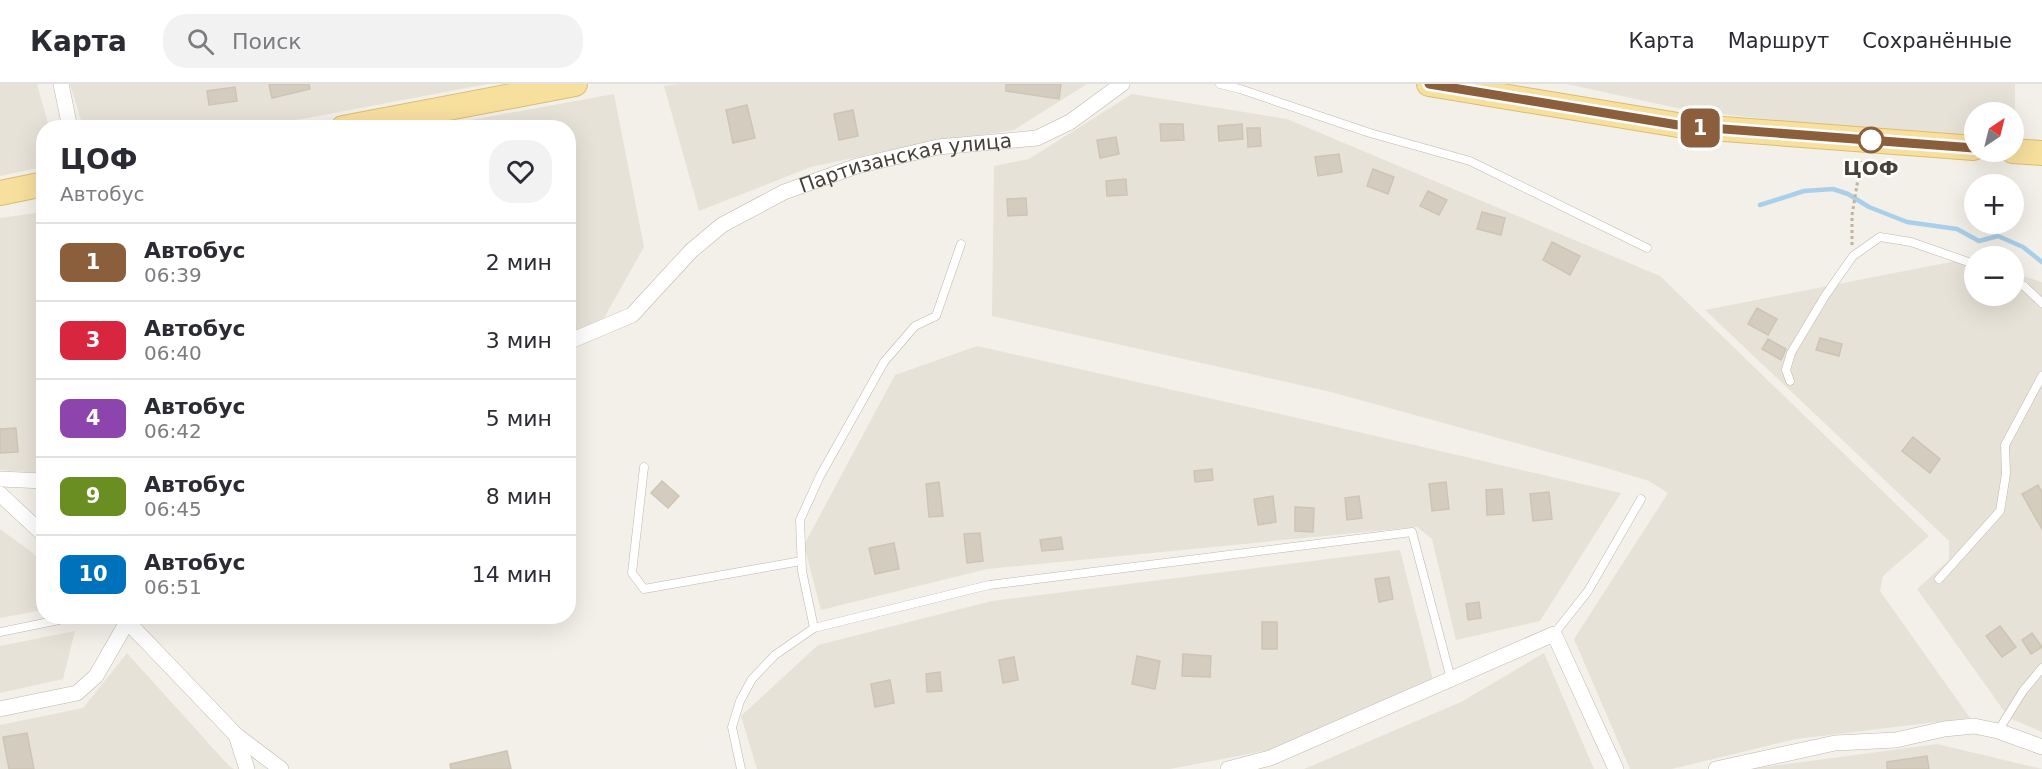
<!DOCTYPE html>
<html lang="ru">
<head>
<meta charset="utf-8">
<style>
  :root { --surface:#fff; --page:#f2f2f3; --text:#2b2b33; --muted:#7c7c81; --line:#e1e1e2 }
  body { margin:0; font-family:"DejaVu Sans",sans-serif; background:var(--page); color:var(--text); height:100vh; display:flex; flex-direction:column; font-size:22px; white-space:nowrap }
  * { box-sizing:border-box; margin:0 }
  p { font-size:20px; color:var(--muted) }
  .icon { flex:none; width:33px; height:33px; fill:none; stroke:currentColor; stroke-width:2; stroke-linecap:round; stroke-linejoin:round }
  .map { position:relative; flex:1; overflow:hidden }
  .sheet { position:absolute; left:36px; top:36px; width:540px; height:504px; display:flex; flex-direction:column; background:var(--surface); border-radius:24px; box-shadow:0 6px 24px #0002 }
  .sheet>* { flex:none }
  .badge { padding:0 12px; border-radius:9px; font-size:21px; line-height:39px }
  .needle { width:39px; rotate:35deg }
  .buttons { position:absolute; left:1964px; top:18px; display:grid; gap:12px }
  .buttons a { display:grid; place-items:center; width:60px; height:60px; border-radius:50%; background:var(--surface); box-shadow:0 6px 24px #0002; font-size:30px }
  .map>.badge { position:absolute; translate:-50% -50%; box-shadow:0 0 0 3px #fff }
  .round { display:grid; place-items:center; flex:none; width:63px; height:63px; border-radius:24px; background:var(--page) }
  .head { display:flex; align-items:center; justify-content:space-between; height:102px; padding:0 24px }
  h1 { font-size:28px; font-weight:700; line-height:45px }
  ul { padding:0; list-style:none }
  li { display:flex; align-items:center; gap:18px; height:78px; padding:0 24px; border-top:2px solid var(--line) }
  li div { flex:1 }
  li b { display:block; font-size:22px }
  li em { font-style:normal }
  li .badge { min-width:66px; font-weight:700; text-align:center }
  header { display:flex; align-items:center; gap:36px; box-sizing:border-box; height:84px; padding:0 30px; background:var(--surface); border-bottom:2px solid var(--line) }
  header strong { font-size:28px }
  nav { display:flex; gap:33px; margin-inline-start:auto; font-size:21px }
  .search { width:420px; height:54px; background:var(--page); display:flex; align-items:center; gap:15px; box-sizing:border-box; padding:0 21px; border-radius:24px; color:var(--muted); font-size:22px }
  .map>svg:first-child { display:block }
  .residential { fill:#e7e2d7 }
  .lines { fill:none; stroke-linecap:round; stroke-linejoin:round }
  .stream { stroke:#a9cfeb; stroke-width:4.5 }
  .building { fill:#d4ccbf; stroke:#cec4b3; stroke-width:1.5 }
  .service-casing { stroke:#beb8ac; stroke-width:9 }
  .minor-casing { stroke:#beb8ac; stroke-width:16 }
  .primary-casing { stroke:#dcbd6e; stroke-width:26 }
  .path { stroke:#bfb49e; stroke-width:3; stroke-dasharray:3 3; stroke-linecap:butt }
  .service { stroke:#fff; stroke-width:8 }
  .minor { stroke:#fff; stroke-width:15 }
  .primary { stroke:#f7df9e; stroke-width:24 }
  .line-casing { stroke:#fff; stroke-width:14 }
  .line { stroke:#8b5e3c; stroke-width:9 }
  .stop-dot { fill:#fff; stroke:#8b5e3c; stroke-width:3 }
  .labels { text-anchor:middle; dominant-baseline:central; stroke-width:5; stroke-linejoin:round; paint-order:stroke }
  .street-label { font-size:20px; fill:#464138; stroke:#fff }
  .stop-label { font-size:20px; font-weight:bold; fill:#464138; stroke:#fff }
</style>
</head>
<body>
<header>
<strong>Карта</strong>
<div class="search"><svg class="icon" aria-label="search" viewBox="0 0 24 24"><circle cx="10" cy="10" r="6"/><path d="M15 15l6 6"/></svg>Поиск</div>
<nav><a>Карта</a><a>Маршрут</a><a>Сохранённые</a></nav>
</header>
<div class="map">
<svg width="2042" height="685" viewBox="0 0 2042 685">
  <rect width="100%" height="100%" fill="#f3f0e9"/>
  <path class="residential" d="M0,0H37L49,43L44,44L43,83L0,92Z
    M70,0H488L254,44L83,43Z
    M680,0H1087L1014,46L915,61L811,83L699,127L664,2Z
    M1567,0H2015V62H2013V28H1974V58L1686,26Z
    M614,10L644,163L604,234L569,249L568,44L432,43Z
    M1132,10L1287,35L1660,192L1929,452L1883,492L1880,507L1970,634L1796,655L1672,685H1630L1574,555L1668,409L1649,397L1603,383L1331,308L992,232L994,82L1029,75Z
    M43,128V389L0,386V134Z
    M1966,175L1974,177V212H2013V189L2042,198V648L2009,634L1917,505L1949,476V457L1705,226Z
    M977,262L1324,340L1621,409L1540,537L1456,556L1432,455L1417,443L987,485L821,526L804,461L895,291Z
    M0,445L33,469L43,481V526L0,534Z
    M1400,466L1433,596L1280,664L1170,685H757L741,632L818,561L992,517Z
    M75,547L63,595L0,609V562Z
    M127,569L229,682L234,685H0V641L83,624Z
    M1544,569L1594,685H1304L1461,618Z
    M1937,660L2042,685H1750Z"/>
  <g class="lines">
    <path class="stream" d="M1760,121L1804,107L1833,105L1848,110L1869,123L1907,138L1957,145L1979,157L1998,152L2023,163L2042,178"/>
  </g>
  <path class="building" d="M269,0H309L310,5L272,14Z
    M1006,0H1061L1059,15L1006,7Z
    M235,3L237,17L209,21L207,7Z
    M747,21L755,54L733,59L726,26Z
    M853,26L858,52L839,56L834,30Z
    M1160,40H1183L1184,56L1161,57Z
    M1242,40L1243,55L1219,57L1218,42Z
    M1247,44H1260L1261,62L1248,63Z
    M1116,53L1119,70L1100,74L1097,56Z
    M1339,70L1342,88L1318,92L1315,73Z
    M1373,85L1394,93L1388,110L1367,102Z
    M1126,95L1127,111L1107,112L1106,97Z
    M1428,107L1447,116L1439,131L1420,122Z
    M1026,114L1027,131L1008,132L1007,115Z
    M1482,128L1505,134L1501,151L1477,145Z
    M1552,158L1580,172L1570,191L1543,176Z
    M1757,224L1777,235L1768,251L1748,240Z
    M1820,254L1842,260L1839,272L1816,266Z
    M1768,255L1786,265L1781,276L1762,265Z
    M16,344L18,368L0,369V345Z
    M1913,353L1940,375L1930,389L1902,367Z
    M1212,385L1213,396L1195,398L1194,387Z
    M662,397L679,412L668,424L651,409Z
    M939,398L943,432L929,433L926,400Z
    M1446,398L1449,425L1432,427L1429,400Z
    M2038,401L2042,408V445L2022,410Z
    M1502,405L1504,430L1487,431L1486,406Z
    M1549,408L1552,435L1533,437L1530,410Z
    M1273,412L1276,438L1258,441L1254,415Z
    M1359,412L1362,434L1347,436L1345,414Z
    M1295,423L1314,424L1313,448L1295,447Z
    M980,449L983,477L967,479L964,450Z
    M1061,453L1063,465L1042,467L1040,456Z
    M894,459L899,485L875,490L869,464Z
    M1389,493L1393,515L1379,518L1375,495Z
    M1479,518L1481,534L1468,536L1466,520Z
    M1262,538H1277V565H1262Z
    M2000,542L2016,563L2002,573L1986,552Z
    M2032,549L2042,563L2031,570L2022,556Z
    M1183,570L1211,572L1210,593L1182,592Z
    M1137,572L1160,577L1155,605L1132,600Z
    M1014,573L1018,596L1003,599L999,576Z
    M940,588L942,607L927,608L926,590Z
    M890,596L894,619L875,623L871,600Z
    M27,649L34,685H9L3,653Z
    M507,667L511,685H451L450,680Z
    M1927,672L1929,685H1887V678Z"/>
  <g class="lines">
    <defs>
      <path id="service" d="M1220,0L1240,5L1370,49L1470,77L1647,164
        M2013,197L2024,202L2042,219
        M1790,297L1786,286L1791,269L1825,212L1853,172L1880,153L1911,158L1974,180
        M644,383L632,489L644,505L801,477
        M1939,495L2000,427L2006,390L2005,361L2042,292
        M814,544L989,501L1412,448L1451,595
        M0,548L59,536L64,532
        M1554,550L1588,507L1641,415
        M1998,647L2023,607L2042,584
        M741,685L732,643L740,617L752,595L775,571L814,544L802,487L800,436L820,392L884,278L915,242L936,232L961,160"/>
      <g id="minor">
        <path d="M61,0L70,44"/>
        <path id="s1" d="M568,258L632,231L691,167L722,141L784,108L857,82L938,63L1037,54L1070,38L1122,0"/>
        <path d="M0,395L44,397"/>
        <path d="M0,410L44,451"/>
        <path d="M122,532L236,651L281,685"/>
        <path d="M0,625L77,609L96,592L127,538"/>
        <path d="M236,651L247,685"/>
        <path d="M1228,685L1270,674L1554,550L1616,685"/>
        <path d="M1716,685L1835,659L1896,656L1944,645L1974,642L1998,647L2042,663"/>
      </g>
      <path id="primary" d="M1429,0L1684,42L1974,64
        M343,44L575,0
        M2013,67L2042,69
        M0,109L44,100"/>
    </defs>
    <use href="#service" class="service-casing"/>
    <use href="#minor" class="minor-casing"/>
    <use href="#primary" class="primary-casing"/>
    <path class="path" d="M1852,161V131L1861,77"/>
    <use href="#service" class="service"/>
    <use href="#minor" class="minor"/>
    <use href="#primary" class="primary"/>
  </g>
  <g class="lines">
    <defs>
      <path id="line" d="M1429,0L1684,42L1974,64"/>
    </defs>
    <use href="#line" class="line-casing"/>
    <use href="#line" class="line"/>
  </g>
  <circle class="stop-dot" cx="1871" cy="56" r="12"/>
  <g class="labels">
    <g class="street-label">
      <text stroke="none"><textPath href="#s1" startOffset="393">Партизанская улица</textPath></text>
    </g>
    <g class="stop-label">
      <text x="1871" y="84">ЦОФ</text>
    </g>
  </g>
</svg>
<div class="buttons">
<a><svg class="needle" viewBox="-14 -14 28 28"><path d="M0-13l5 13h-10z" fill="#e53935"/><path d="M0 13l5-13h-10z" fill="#7c7c81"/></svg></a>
<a>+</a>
<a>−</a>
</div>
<b class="badge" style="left:1700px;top:44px;background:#8b5e3c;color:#fff">1</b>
<section class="sheet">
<div class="head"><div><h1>ЦОФ</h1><p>Автобус</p></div><a class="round"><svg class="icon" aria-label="heart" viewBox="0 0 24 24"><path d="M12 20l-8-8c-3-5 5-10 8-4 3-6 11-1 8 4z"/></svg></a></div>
<ul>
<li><span class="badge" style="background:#8b5e3c;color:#fff">1</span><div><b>Автобус</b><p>06:39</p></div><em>2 мин</em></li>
<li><span class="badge" style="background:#d7263d;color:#fff">3</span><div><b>Автобус</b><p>06:40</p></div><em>3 мин</em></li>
<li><span class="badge" style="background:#8e44ad;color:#fff">4</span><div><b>Автобус</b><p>06:42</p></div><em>5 мин</em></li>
<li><span class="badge" style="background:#6b8e23;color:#fff">9</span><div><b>Автобус</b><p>06:45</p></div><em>8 мин</em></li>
<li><span class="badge" style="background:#0072bc;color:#fff">10</span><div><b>Автобус</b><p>06:51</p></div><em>14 мин</em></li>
</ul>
</section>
</div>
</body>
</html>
